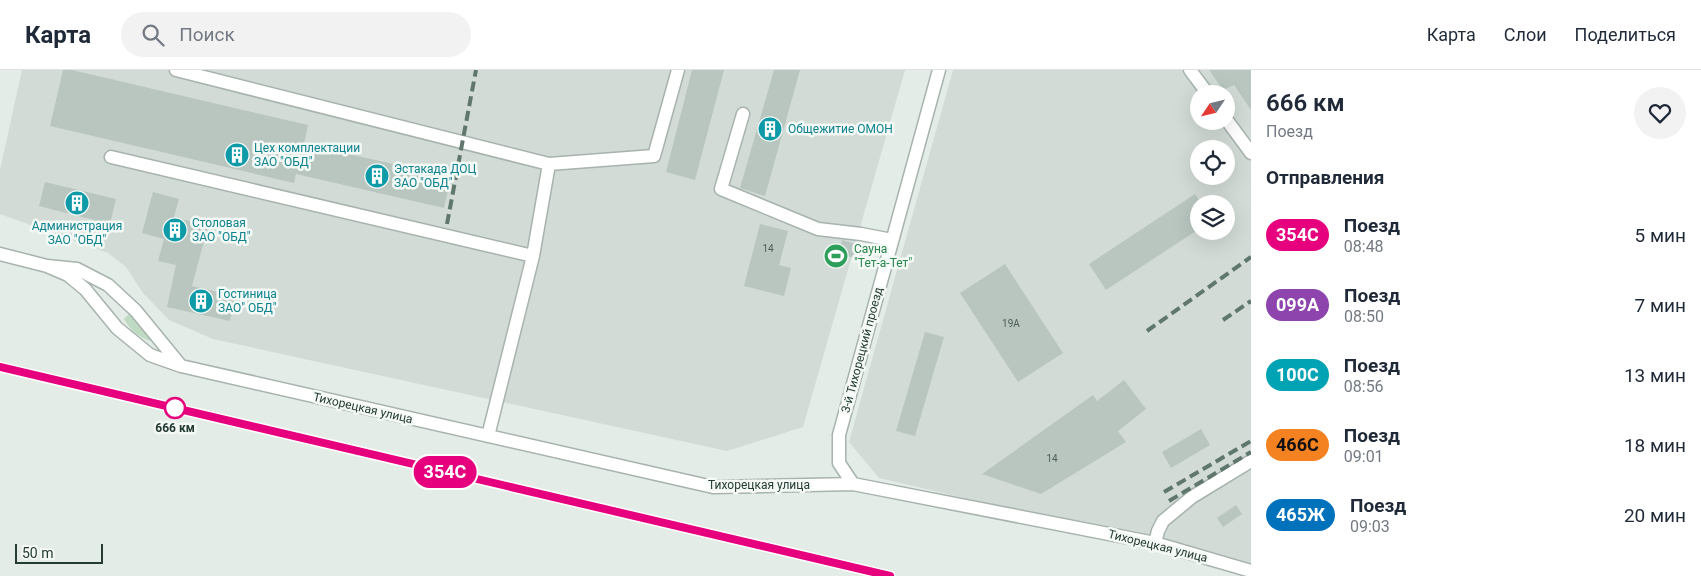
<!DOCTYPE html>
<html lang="ru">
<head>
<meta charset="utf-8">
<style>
  :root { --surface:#fff; --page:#f2f2f3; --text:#1f2937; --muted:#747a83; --line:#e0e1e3 }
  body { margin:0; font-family:Roboto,sans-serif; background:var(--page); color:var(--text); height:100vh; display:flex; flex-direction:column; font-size:19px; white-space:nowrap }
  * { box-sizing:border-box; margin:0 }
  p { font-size:16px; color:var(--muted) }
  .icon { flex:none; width:28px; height:28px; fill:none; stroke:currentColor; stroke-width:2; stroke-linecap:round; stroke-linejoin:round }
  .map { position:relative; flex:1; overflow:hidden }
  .drawer { display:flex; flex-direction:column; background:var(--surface); width:450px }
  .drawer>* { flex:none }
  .badge { padding:0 10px; border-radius:16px; font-size:18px; line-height:32px }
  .needle { width:32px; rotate:235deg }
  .fabs { position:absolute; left:1190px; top:15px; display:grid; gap:10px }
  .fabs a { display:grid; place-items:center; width:45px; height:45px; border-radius:50%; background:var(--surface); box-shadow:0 5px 20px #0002; font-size:25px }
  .scale { position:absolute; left:15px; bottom:12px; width:88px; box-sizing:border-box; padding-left:5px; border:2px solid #253b33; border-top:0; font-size:14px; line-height:18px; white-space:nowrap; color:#253b33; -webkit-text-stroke:4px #f4f9f6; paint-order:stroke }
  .map>.badge { position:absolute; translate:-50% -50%; box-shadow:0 0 0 2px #fff }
  h2 { padding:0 15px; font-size:19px; line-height:45px }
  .round { display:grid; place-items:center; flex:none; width:52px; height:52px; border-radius:26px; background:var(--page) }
  .head { display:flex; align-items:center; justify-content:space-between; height:85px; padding:0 15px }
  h1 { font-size:24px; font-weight:600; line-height:38px }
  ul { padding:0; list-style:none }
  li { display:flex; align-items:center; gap:15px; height:70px; padding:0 15px }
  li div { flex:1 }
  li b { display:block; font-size:19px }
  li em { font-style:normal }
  li .badge { min-width:55px; font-weight:700; text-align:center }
  header { display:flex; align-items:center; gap:30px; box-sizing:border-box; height:70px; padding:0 25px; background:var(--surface); border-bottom:1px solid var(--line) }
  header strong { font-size:24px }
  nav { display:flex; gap:28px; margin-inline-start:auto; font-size:18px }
  .search { width:350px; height:45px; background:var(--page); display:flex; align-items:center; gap:12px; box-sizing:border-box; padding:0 18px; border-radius:28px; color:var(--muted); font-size:19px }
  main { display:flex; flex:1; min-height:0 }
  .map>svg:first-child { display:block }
  .built { fill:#d2dbd6; fill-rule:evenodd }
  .green { fill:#bfdac3 }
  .building { fill:#b9c6c0 }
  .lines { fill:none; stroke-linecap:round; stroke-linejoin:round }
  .minor-casing { stroke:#a7b3ad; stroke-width:15 }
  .minor { stroke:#fff; stroke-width:12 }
  .rail { stroke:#60776e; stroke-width:4; stroke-dasharray:10 5; stroke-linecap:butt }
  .line-casing { stroke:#fff; stroke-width:11 }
  .line { stroke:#e6007e; stroke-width:8 }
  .stop-dot { fill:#fff; stroke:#e6007e; stroke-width:2.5 }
  .labels { text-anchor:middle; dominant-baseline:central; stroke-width:5; stroke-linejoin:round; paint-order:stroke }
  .number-label { font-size:10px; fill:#4a5e56 }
  .culture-label { font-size:12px; fill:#0d838f; stroke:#f4f9f6; text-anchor:start }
  .leisure-label { font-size:12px; fill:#27864d; stroke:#f4f9f6; text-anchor:start }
  .street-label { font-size:12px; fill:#253b33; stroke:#f4f9f6 }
  .stop-label { font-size:12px; font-weight:bold; fill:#253b33; stroke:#f4f9f6 }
</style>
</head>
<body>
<header>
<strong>Карта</strong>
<div class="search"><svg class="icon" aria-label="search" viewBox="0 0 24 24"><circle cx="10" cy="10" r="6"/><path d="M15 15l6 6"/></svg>Поиск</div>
<nav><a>Карта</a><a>Слои</a><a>Поделиться</a></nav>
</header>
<main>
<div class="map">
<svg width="1251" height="506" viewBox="0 0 1251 506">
  <rect width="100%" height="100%" fill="#e4ece7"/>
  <path class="built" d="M22,0H905L803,357L727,381L213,269L169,250L143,223L126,197L108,183L0,144V100Z
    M953,0H1251V495L879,408L849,372ZM1199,24H1226V51H1199ZM1199,79H1226V106H1199ZM1199,134H1226V161H1199Z"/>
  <path class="green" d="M129,244L152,268L150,271C137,266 131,261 124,249Z"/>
  <path class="building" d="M63,0H72L308,55L304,74L451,107L444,138L296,104L294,113L50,56Z
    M692,0H724L695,110L666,102Z
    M774,0H800L765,126L740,118Z
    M1209,0H1251V40L1234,15L1223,20Z
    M45,112L116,129L110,154L39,136Z
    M153,122L179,129L174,147L208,156L192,216L235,226L230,251L167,237L176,195L158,191L164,169L142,163Z
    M1195,124L1199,130V159L1106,220L1089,194Z
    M760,154L788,161L779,195L791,198L784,226L744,216Z
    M842,170L866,177L863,190L838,184Z
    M1005,194L1063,283L1018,312L960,223Z
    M925,262L944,267L915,366L896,361Z
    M1124,310L1146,339L1118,361L1126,372L1041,424L982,404L1093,325L1097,331Z
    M1201,359L1210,375L1171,398L1162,382Z
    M1236,435L1242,444L1223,457L1217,448Z"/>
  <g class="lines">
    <defs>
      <path id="minor" d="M176,0L549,94
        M1190,0L1208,24
        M743,44L721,119L818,159L861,164L892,170
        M1226,49L1251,83
        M111,87L533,186
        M0,184L47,196L77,199L108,215L136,241L181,296
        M47,196L68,205L85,219L117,258L150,285L181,296L713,417L853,414L1155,473L1251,501
        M488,366L533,186L549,94L654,86L678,0
        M853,414L839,393V365L939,0
        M1155,473L1158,461L1163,451L1192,427L1251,391"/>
    </defs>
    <use href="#minor" class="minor-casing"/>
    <use href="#minor" class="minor"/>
    <path class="rail" d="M447,154L476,0
      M1223,250L1251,231
      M1147,261L1251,187
      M0,297L891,506
      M1164,422L1251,371
      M1169,431L1251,382"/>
  </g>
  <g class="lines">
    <defs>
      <path id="line" d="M0,297L890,506"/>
    </defs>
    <use href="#line" class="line-casing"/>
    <use href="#line" class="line"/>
  </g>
  <defs>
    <symbol id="building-disc" viewBox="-11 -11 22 22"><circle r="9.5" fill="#0f9aa8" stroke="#f4f9f6"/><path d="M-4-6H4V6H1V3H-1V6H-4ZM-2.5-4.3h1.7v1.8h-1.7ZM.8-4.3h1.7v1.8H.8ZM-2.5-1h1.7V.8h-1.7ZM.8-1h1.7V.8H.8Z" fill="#fff"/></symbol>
    <symbol id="stadium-disc" viewBox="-11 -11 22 22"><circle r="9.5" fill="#2e9e5b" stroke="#f4f9f6"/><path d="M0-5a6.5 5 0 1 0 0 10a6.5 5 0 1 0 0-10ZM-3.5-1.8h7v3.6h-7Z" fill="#fff"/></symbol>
  </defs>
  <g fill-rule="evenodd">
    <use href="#building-disc" x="756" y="45" width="28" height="28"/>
    <use href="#building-disc" x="223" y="71" width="28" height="28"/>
    <use href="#building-disc" x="363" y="92" width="28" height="28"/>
    <use href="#building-disc" x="63" y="119" width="28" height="28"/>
    <use href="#building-disc" x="161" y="146" width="28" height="28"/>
    <use href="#stadium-disc" x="822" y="172" width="28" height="28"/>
    <use href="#building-disc" x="187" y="217" width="28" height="28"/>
  </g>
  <circle class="stop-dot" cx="175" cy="338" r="10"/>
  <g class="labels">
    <g class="number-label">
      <text x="768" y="178">14</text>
      <text x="1011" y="253">19А</text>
      <text x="1052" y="388">14</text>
    </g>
    <g class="culture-label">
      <text x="788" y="59">Общежитие ОМОН</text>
      <text x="254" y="78">Цех комплектации<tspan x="254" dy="14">ЗАО "ОБД"</tspan></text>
      <text x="394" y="99">Эстакада ДОЦ<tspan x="394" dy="14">ЗАО "ОБД"</tspan></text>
      <text x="192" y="153">Столовая<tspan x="192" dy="14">ЗАО "ОБД"</tspan></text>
      <text x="77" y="156" text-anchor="middle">Администрация<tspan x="77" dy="14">ЗАО "ОБД"</tspan></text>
      <text x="218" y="224">Гостиница<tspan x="218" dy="14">ЗАО" ОБД"</tspan></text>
    </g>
    <g class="leisure-label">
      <text x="854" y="179">Сауна<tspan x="854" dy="14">"Тет-а-Тет"</tspan></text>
    </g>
    <g class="street-label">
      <text transform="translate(862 280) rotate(-75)">3-й Тихорецкий проезд</text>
      <text transform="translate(363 338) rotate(13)">Тихорецкая улица</text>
      <text x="759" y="415">Тихорецкая улица</text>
      <text transform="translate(1158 476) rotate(14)">Тихорецкая улица</text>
    </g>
    <g class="stop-label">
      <text x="175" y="358">666 км</text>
    </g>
  </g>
</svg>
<div class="fabs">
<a><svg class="needle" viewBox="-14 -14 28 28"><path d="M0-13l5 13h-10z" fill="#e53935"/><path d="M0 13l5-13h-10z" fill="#747a83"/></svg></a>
<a><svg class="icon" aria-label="locate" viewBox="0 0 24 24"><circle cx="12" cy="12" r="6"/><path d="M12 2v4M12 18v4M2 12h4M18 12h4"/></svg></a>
<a><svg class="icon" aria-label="layers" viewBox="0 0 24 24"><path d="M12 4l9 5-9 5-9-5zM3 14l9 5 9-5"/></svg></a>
</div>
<div class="scale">50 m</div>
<b class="badge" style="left:445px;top:402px;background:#e6007e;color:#fff">354С</b>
</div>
<section class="drawer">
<div class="head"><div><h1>666 км</h1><p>Поезд</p></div><a class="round"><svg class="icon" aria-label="heart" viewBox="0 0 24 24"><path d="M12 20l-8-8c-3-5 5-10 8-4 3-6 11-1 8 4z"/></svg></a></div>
<h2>Отправления</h2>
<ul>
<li><span class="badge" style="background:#e6007e;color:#fff">354С</span><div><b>Поезд</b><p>08:48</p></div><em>5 мин</em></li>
<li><span class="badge" style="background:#8e44ad;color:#fff">099А</span><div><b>Поезд</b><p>08:50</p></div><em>7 мин</em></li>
<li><span class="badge" style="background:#00a3b4;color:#fff">100C</span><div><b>Поезд</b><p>08:56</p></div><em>13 мин</em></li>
<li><span class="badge" style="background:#f58220;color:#111">466С</span><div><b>Поезд</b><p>09:01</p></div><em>18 мин</em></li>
<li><span class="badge" style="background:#0072bc;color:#fff">465Ж</span><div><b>Поезд</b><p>09:03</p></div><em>20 мин</em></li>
</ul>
</section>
</main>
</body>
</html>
